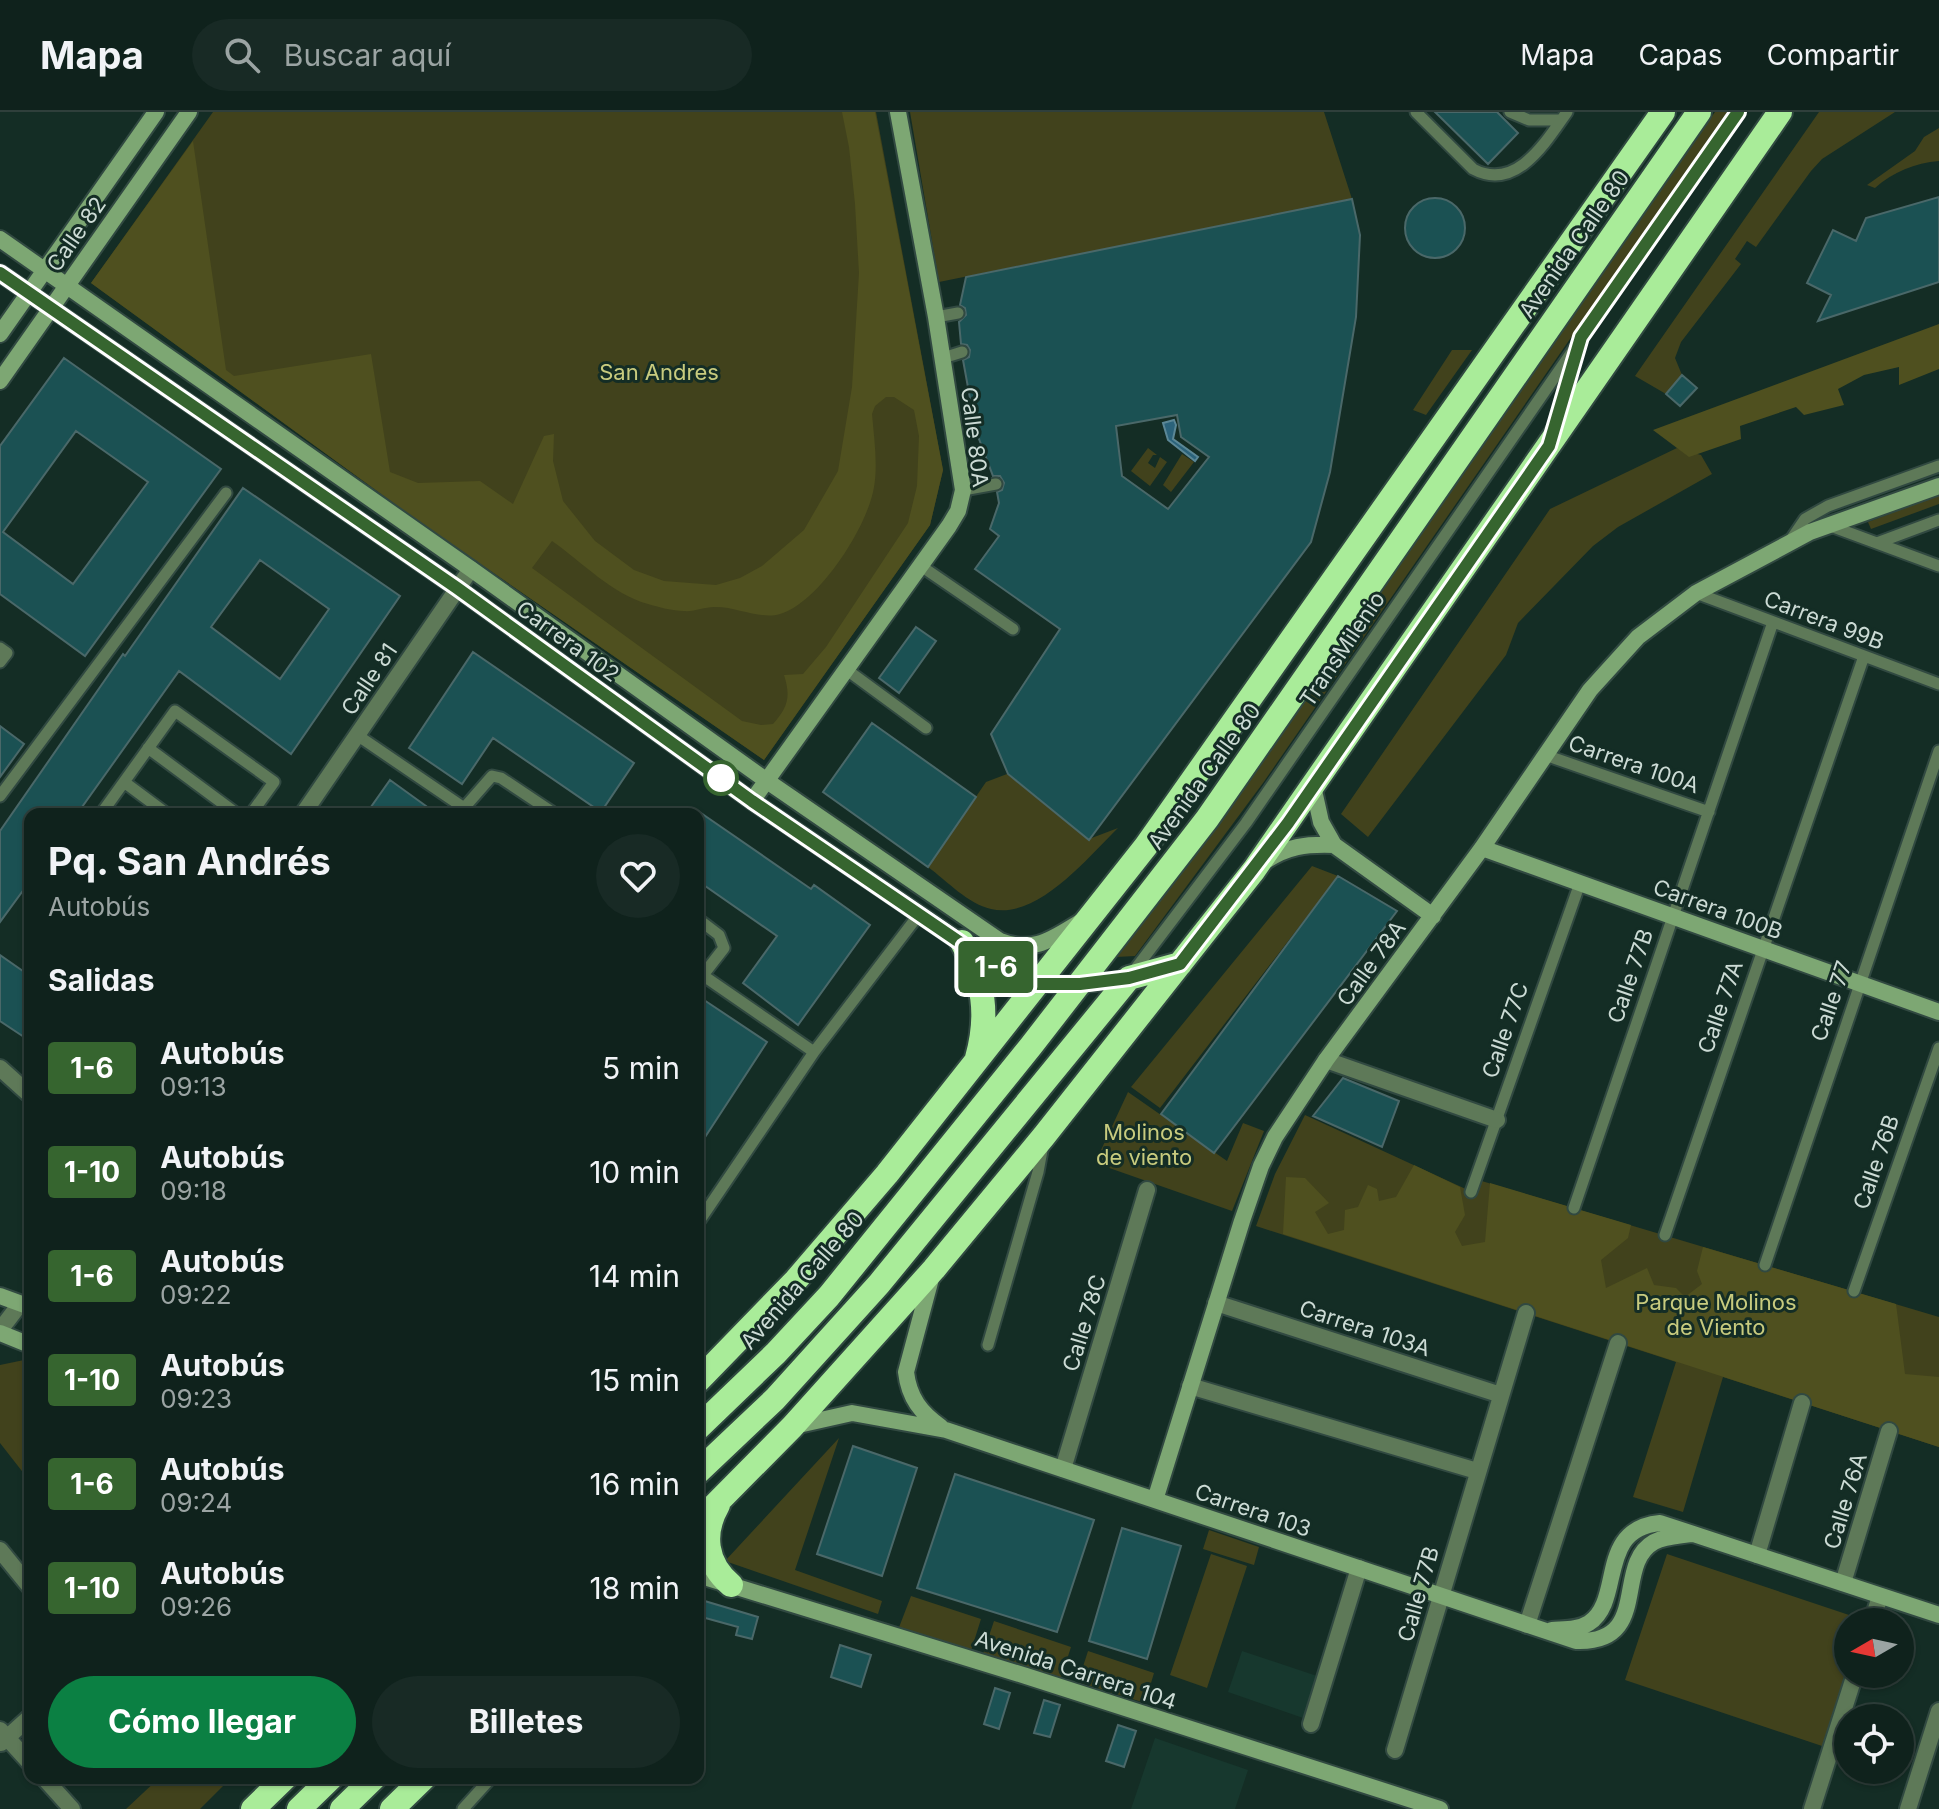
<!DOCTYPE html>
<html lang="es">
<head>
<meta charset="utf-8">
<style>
  :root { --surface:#0f221c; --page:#182a25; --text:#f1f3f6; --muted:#9ba4a3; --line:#2f3f3b; --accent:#0b8043 }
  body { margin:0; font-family:Inter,sans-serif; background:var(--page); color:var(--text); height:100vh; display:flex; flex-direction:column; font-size:30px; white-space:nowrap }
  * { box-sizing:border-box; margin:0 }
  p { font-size:26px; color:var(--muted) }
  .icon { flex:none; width:44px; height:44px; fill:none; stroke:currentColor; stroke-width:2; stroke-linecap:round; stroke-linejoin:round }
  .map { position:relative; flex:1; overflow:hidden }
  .details { position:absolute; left:24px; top:696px; width:680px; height:976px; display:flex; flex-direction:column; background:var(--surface); border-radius:16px; box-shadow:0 2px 6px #0004,0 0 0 2px var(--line) }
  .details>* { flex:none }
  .badge { padding:0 16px; border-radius:6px; font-size:28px; line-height:52px }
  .needle { width:52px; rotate:261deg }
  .tools { position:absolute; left:1834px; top:1496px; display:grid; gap:16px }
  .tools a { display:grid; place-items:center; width:80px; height:80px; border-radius:50%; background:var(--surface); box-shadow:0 2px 6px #0004,0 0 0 2px var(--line); font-size:40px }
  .map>.badge { position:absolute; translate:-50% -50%; box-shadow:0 0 0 4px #fff }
  h2 { padding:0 24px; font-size:30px; line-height:72px }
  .round { display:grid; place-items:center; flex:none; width:84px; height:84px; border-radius:42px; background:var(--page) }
  .head { display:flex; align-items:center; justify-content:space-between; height:136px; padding:0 24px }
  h1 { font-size:38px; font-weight:700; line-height:60px }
  .primary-button { display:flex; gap:16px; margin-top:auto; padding:16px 24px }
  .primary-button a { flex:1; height:92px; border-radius:48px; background:var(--accent); color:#fff; font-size:32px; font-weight:700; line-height:92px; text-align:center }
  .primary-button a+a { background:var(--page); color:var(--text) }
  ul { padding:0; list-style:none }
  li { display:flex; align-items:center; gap:24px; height:104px; padding:0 24px }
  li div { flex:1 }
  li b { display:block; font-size:30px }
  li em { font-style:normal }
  li .badge { min-width:88px; font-weight:700; text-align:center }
  header { display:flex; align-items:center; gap:48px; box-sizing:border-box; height:112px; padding:0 40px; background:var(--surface); border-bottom:2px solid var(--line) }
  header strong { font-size:38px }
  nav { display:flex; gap:44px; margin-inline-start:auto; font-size:28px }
  .search { width:560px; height:72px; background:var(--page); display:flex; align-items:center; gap:20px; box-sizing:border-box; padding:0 28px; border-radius:44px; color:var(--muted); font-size:30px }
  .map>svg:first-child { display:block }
  .built { fill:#17382e }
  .green { fill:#41421c }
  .forest { fill:#4f501f; fill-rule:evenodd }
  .water { fill:#2b637b; stroke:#5b8796; stroke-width:2 }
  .building { fill:#1b5153; stroke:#4a6869; stroke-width:2; fill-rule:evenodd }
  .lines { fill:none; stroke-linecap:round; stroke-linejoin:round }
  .lane-casing { stroke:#314941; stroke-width:15 }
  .street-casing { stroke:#314941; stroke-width:20 }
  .secondary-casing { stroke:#314941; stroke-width:20 }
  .highway-casing { stroke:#314941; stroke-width:28 }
  .lane { stroke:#5e7958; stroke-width:11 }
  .street { stroke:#5e7958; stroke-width:16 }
  .secondary { stroke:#7da773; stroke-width:16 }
  .highway { stroke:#a9ec99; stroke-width:24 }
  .line-casing { stroke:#fff; stroke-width:18 }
  .line { stroke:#36652f; stroke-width:12 }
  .stop-dot { fill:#fff; stroke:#36652f; stroke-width:4 }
  .labels { text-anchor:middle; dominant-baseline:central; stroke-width:6; stroke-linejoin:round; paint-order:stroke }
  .street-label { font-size:22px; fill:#ccdbd5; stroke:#142d25 }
  .park-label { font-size:22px; fill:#c8cb7e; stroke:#142d25 }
</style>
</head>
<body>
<header>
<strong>Mapa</strong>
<div class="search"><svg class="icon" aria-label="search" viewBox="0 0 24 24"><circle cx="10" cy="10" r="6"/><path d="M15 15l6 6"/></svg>Buscar aquí</div>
<nav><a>Mapa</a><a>Capas</a><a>Compartir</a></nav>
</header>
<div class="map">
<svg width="1939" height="1697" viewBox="0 0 1939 1697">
  <rect width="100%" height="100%" fill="#142d25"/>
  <path class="built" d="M1242,1539L1320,1565L1306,1607L1228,1580Z
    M1155,1626L1248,1658L1235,1697H1131Z"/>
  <path class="green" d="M213,0H876L943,358L930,413L764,648L417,408L91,171Z
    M910,0H1324L1352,87L939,170Z
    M1715,0H1727L1263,671L1135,844L1116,845L1248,667Z
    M1819,0H1895L1822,47L1811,59L1756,135L1747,129L1735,147L1741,152L1681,230L1675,246L1682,263L1666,282L1635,264Z
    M1939,16V49C1915,51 1893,60 1875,76L1867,73L1915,39L1924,25Z
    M1452,238H1472L1426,303L1413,298Z
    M1148,336L1157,343H1153L1148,351L1155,356L1160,345L1167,350L1150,374L1131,359Z
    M1677,336L1701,343L1712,362L1618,415L1593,434L1518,511L1506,543L1368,725L1341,702L1550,397Z
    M1182,342L1194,350L1171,380L1163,373Z
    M1939,383V392L1871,417L1868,410Z
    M1007,662L1089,727L1118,716C1088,745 1038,808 991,797C968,792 947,769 928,755L986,670Z
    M1312,754L1338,764L1160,996L1131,975Z
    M1128,980L1227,1049L1243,1011L1264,1019L1232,1099L1095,1051Z
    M1305,1003L1470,1079L1475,1067L1939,1205V1335L1723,1265L1683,1400L1633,1385L1676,1250L1256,1114L1275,1062Z
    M24,1248L30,1250V1358L25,1363L0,1331V1253Z
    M839,1326L795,1458L882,1489L878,1502L725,1449Z
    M1209,1418L1259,1435L1254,1453L1203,1437Z
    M1211,1442L1247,1454L1207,1576L1170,1563Z
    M1667,1442L1870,1510H1848V1562L1828,1636L1625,1568Z
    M911,1484L981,1507L970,1542L898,1518Z
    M994,1509L1071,1535L1060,1569L983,1542Z
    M1088,1539L1154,1561L1145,1591L1078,1570Z
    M159,1666H231L200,1697H126Z"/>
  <path class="forest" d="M842,0H875L943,358L930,413L764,648L417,408L91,171L193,29L226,258L234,264L371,242L390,360L418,371L480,369L513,392L544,324L554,322L553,349L563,389L595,429L634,458L664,469L716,473L740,466L762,454L804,418L838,359L852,275L859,161L855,92L849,35ZM886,285H894L914,298L919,324L917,374L908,411L826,535L803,562L784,563C791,585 788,595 773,612L761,613L742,609L532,456L552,429C582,450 612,482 648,492C658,495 673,499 684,499C694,500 704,495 714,495C735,494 760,508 780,502C819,491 868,414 874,375C878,352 874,326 872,302L875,294Z
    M1939,212V257L1899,273V255L1864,263L1838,277L1844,293L1804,303L1796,295L1740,314L1741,327L1689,345L1653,318Z
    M1414,1053L1460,1075L1465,1103L1455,1120L1462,1134L1485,1130L1490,1071L1631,1113L1628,1126L1601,1148L1606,1176L1647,1156L1654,1173L1676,1176L1685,1185L1702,1172L1697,1159L1703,1135L1896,1192L1905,1262L1939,1265V1335L1283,1122L1286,1065L1305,1066L1329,1091L1315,1100L1328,1122L1344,1118L1345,1098L1358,1095L1368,1073L1377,1077L1379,1089L1396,1085Z"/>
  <path class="water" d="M1174,308L1176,313L1173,327L1198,345L1195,349L1168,328L1163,311Z"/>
  <path class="building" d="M1435,0H1497L1518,21L1488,52Z
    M1939,85V170L1818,209L1831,183L1807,171L1833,118L1856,129L1866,106Z
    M1405 116a30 30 0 1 1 60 0a30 30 0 1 1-60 0Z
    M1352,87L1360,123L1356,205L1330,360L1311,430L1089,728L1008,662L991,622L1060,517L975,457L999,424L990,417L999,391L997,380L1002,378L1004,371L1000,364H993L976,319L963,248L969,245L970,238L967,233L961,232L959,210L966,203L965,196L960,193L966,165ZM1177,303L1181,325L1209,345L1168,397L1122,364L1116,314Z
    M64,246L221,357L85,544L0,482V334ZM76,319L148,370L73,472L3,420Z
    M1682,263L1697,276L1680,294L1666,282Z
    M243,376L400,484L291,642L179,559L77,702H30V769L0,810V719L123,542L125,544ZM260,448L329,497L280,567L211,515Z
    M916,515L936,529L899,581L879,566Z
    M473,540L634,651L601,700L493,626L462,672L409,636Z
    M872,611L976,685L928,755L823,680Z
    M0,614L24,632L0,665Z
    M390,668L437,702H366Z
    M698,699L811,777L814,773L870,813L798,913L743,871L777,824L698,769Z
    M1338,764L1397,799L1214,1041L1161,1002Z
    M0,843L30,864V929L0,909Z
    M698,884L767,930L698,1036Z
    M1343,966L1399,989L1382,1035L1313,1004Z
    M853,1334L917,1356L882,1464L817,1442Z
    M955,1362L1094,1408L1057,1520L917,1476Z
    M1122,1416L1181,1434L1147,1547L1089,1529Z
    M698,1487L758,1505L752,1527L736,1523L738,1515L698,1504Z
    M840,1533L871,1543L861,1575L831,1565Z
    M995,1576L1010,1581L999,1617L984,1612Z
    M1044,1588L1060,1593L1050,1625L1034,1621Z
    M1118,1613L1136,1619L1124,1655L1106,1649Z"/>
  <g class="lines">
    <defs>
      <path id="lane" d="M1416,0L1473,57C1516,80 1545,31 1567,0
        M1510,0L1529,8H1561
        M936,205L958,201
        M943,246L962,240
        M1556,310L1577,238
        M963,378L996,372
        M1828,413L1939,454
        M1790,429L1805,407L1828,394L1939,354
        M1877,431L1939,408
        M921,454L1013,517
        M1696,481L1939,572
        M0,536L7,541L0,550
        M847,558L926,616
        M357,623L473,702
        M148,636L237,702
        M1545,643L1709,700
        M124,670L167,702
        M0,684L226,381
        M464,696L492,664L501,666L555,702
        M101,702L175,599L274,670L251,702
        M698,807L719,823L724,836L703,863
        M698,860L814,940
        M1133,860L1246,711L1738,0
        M1471,1080L1580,771
        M1574,1096L1773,510
        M698,1111L814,940L920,801
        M1665,1123L1864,544
        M1765,1153L1939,639
        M1854,1179L1939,936
        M988,1233L1038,1060L1043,1033
        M463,1697L491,1666"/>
      <path id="street" d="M303,702L471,457
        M1326,948L1497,1008
        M0,956L30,983
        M1216,1191L1501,1283
        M0,1218L20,1192
        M1190,1274L1477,1359
        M1063,1357L1147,1078
        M0,1438L30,1475
        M1757,1443L1802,1291
        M1843,1471L1889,1319
        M1872,1510L1880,1484
        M1527,1513L1618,1231
        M1311,1612L1359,1456
        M0,1618L30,1651
        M1,1631L30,1605
        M1395,1638L1526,1201
        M44,1666L72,1697
        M1812,1697L1855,1562
        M1908,1697L1939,1599"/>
      <path id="secondary" d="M0,127L471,457L767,669L1000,829C1033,842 1052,827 1080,810
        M0,161L457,476L752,689L1015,867C1052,876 1092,873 1129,866
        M0,222L156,0
        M0,269L189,0
        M1313,674L1321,710L1334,733L1433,804
        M752,689L949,414L958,399L963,378L936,205L898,0
        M1482,736L1939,900
        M1264,750C1287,734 1306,732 1334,733
        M932,1163L906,1260C909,1286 921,1301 941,1315
        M0,1184L30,1195
        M0,1221L30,1233
        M794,1314L852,1301L946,1318L1576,1529C1652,1532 1613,1453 1654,1430C1665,1424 1679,1424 1691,1422
        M1155,1388L1242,1109L1261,1054L1275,1025L1326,948L1482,736L1590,578L1638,525L1696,481L1810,420L1939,374
        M698,1463L1026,1564L1440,1697
        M1552,1518C1564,1517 1578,1518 1589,1511C1624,1488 1596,1417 1660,1411L1939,1503"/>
      <path id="highway" d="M962,830C984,868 989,903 977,946
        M698,1269L796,1168L887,1062L1146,734L1663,0
        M698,1316L776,1241L829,1184L1031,934L1207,707L1699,0
        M698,1360L775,1287L879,1172L1129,866L1180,852
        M718,1393C702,1421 705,1451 731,1473
        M698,1410L792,1315L934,1157L1044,1024L1254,758L1780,0
        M253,1697L285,1666
        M299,1697L331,1666
        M342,1697L374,1666
        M392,1697L424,1666"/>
    </defs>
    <use href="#lane" class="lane-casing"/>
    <use href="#street" class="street-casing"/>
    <use href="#secondary" class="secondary-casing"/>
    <use href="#highway" class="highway-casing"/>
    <use href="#lane" class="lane"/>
    <use href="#street" class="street"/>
    <use href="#secondary" class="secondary"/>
    <use href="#highway" class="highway"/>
  </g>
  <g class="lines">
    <defs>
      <path id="line" d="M0,161L457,476L752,689L999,857L1015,867L1036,872H1080L1129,866L1180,852L1288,711L1549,334L1581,225L1738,0"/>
    </defs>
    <use href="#line" class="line-casing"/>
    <use href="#line" class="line"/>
  </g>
  <circle class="stop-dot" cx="721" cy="666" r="16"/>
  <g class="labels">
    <g class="street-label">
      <text transform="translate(76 122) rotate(-55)">Calle 82</text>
      <text transform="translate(1574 132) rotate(-55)">Avenida Calle 80</text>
      <text transform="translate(975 325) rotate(83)">Calle 80A</text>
      <text transform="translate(1824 508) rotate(21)">Carrera 99B</text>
      <text transform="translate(568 529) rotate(36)">Carrera 102</text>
      <text transform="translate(1342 537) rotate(-56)">TransMilenio</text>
      <text transform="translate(369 567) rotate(-56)">Calle 81</text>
      <text transform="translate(1634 652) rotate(19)">Carrera 100A</text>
      <text transform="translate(1204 664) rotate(-54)">Avenida Calle 80</text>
      <text transform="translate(1718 797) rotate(20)">Carrera 100B</text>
      <text transform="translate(1371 851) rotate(-54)">Calle 78A</text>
      <text transform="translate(1630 864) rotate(-71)">Calle 77B</text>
      <text transform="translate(1831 889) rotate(-71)">Calle 77</text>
      <text transform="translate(1720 895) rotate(-71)">Calle 77A</text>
      <text transform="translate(1505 918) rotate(-71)">Calle 77C</text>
      <text transform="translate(1876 1050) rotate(-71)">Calle 76B</text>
      <text transform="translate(802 1168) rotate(-49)">Avenida Calle 80</text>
      <text transform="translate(1084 1211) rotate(-73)">Calle 78C</text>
      <text transform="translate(1365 1216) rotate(18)">Carrera 103A</text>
      <text transform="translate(1845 1389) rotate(-73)">Calle 76A</text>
      <text transform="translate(1253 1398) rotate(19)">Carrera 103</text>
      <text transform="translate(1418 1482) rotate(-74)">Calle 77B</text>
      <text transform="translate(1076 1558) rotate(18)">Avenida Carrera 104</text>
    </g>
    <g class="park-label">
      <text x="659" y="260">San Andres</text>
      <text x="1144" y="1020">Molinos<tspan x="1144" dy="25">de viento</tspan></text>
      <text x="1716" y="1190">Parque Molinos<tspan x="1716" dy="25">de Viento</tspan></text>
    </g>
  </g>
</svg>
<div class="tools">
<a><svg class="needle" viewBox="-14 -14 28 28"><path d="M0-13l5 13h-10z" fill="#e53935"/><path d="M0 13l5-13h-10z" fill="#9ba4a3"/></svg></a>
<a><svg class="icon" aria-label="locate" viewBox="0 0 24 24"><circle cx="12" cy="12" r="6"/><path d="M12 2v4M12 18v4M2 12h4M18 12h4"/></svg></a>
</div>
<b class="badge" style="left:996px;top:855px;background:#36652f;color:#fff">1-6</b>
<section class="details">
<div class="head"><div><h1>Pq. San Andrés</h1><p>Autobús</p></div><a class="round"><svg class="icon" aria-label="heart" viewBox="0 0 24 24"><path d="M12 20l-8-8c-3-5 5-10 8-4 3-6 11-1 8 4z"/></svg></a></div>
<h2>Salidas</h2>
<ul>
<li><span class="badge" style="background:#36652f;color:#fff">1-6</span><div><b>Autobús</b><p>09:13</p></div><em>5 min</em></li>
<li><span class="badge" style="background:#36652f;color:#fff">1-10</span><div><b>Autobús</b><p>09:18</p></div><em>10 min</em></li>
<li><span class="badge" style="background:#36652f;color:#fff">1-6</span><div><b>Autobús</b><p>09:22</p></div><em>14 min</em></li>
<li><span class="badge" style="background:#36652f;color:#fff">1-10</span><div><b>Autobús</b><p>09:23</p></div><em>15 min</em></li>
<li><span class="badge" style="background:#36652f;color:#fff">1-6</span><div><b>Autobús</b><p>09:24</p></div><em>16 min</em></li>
<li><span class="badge" style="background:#36652f;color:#fff">1-10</span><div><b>Autobús</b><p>09:26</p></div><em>18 min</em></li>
</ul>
<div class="primary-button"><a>Cómo llegar</a><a>Billetes</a></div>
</section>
</div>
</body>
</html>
